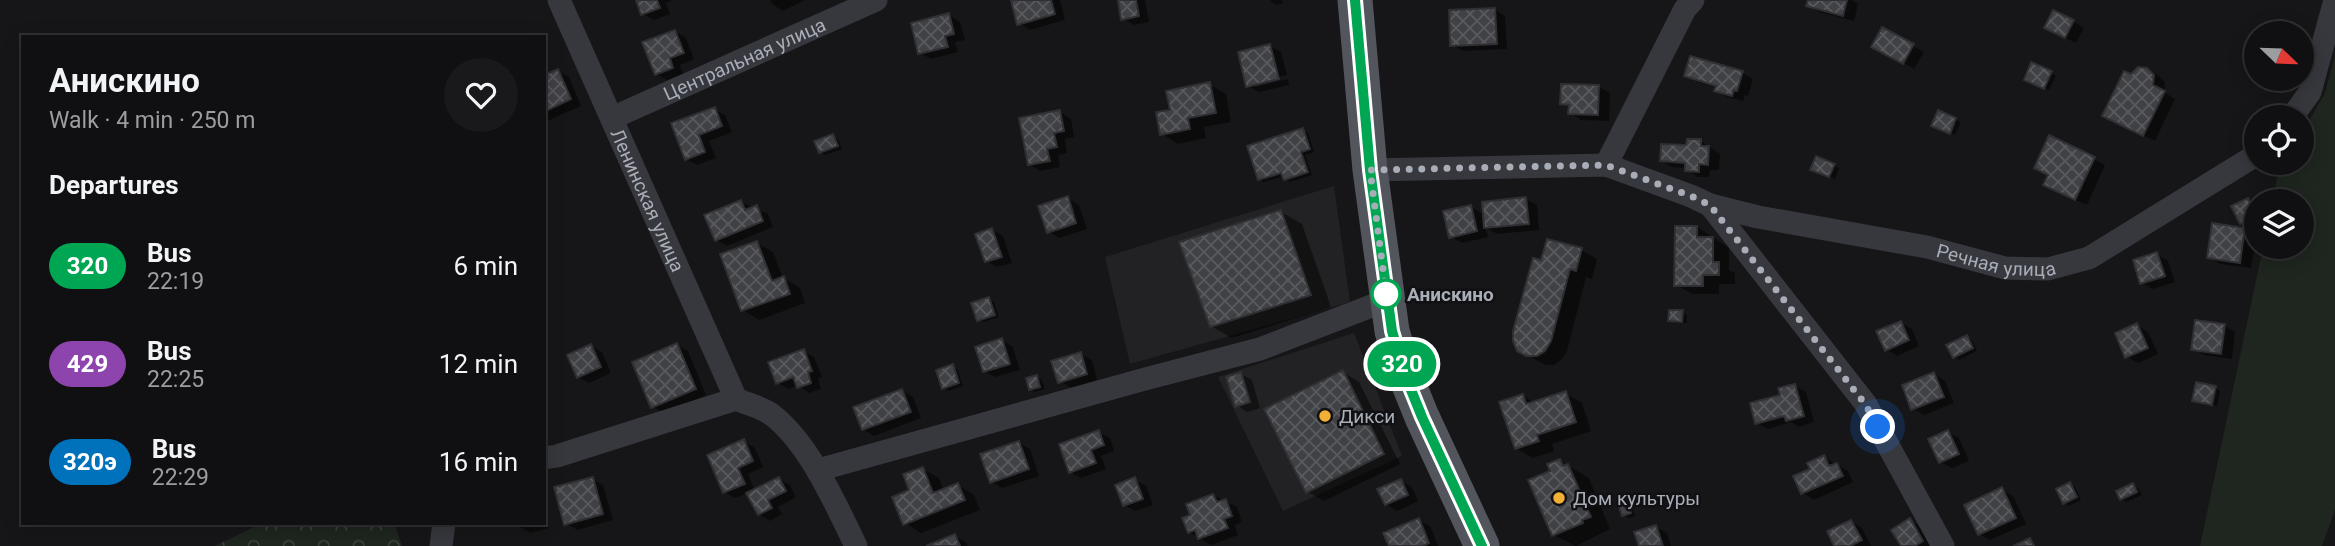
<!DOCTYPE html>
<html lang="en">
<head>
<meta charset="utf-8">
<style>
  :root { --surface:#101012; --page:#19191b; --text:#f1f3f6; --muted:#9c9d9f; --line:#303032 }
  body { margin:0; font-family:Roboto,sans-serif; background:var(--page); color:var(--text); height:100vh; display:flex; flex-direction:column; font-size:26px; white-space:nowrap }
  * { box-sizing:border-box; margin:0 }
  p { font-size:23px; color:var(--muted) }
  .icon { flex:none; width:38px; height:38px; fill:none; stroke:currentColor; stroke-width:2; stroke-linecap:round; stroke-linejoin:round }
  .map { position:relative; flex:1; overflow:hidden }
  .sheet { position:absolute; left:21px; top:35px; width:525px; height:490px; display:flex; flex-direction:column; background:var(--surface); border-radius:0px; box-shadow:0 4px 18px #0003,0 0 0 2px var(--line) }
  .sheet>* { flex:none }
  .badge { padding:0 14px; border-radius:23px; font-size:24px; line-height:46px }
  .needle { width:46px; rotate:113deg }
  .controls { position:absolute; left:2244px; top:21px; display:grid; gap:14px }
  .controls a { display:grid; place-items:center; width:70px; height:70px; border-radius:50%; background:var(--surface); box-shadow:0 4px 18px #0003,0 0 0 2px var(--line); font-size:35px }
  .you { position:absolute; width:35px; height:35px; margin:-18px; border:5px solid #fff; border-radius:50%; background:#1a73e8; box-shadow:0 0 0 10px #1a73e833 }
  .map>.badge { position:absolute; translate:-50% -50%; box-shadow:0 0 0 4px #fff }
  h2 { padding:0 28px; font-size:26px; line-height:63px }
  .round { display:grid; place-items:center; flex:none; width:74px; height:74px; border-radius:37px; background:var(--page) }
  .headline { display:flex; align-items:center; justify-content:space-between; height:119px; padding:0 28px }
  h1 { font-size:33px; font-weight:700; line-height:52px }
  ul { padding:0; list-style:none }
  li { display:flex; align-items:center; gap:21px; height:98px; padding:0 28px }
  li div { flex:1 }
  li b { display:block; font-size:26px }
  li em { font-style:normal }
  li .badge { min-width:77px; font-weight:700; text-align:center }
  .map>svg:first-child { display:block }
  .built { fill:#222225 }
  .green { fill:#1e261f }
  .forest { fill:url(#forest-crowns) }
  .shadow { fill:#0007 }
  .building { fill:url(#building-cross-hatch); stroke:#303034; stroke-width:2 }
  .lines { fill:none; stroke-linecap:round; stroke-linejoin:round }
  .street { stroke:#37383d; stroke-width:23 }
  .primary { stroke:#53555c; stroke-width:35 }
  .line-casing { stroke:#fff; stroke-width:16 }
  .line { stroke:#00a651; stroke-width:10 }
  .walk { stroke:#a8adb8; stroke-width:7; stroke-dasharray:0 12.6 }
  .stop-dot { fill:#fff; stroke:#00a651; stroke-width:3.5 }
  .poi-dot { fill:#f2b134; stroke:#111113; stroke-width:2.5 }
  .labels { text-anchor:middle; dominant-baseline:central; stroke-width:5; stroke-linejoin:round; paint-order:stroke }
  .street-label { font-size:19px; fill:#a8adb8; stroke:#111113 }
  .stop-label { font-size:19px; font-weight:bold; fill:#a8adb8; stroke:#111113; text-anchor:start }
  .poi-label { font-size:19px; fill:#a8adb8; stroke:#111113; text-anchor:start }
</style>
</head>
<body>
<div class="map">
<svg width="2335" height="546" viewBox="0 0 2335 546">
  <defs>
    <pattern id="forest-crowns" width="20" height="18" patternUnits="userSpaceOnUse" patternTransform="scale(1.75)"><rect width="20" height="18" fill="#1e261f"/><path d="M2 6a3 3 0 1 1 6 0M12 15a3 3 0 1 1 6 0" fill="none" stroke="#3c433d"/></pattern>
    <pattern id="building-cross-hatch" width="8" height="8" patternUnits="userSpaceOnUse" patternTransform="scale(1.75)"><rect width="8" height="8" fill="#404145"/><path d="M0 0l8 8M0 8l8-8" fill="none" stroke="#595a5e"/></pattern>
  </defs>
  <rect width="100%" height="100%" fill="#161618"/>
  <path class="built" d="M1334,186L1350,302L1130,364L1105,257Z
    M1354,333L1402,456L1283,511L1218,377Z"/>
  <path class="green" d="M2335,56V510L2322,546H2200L2263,247H2301V201H2272L2277,179L2286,163H2301V135L2325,93Z"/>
  <path class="forest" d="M262,523H394L402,546H215Z"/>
  <path class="shadow" d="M638,0H673L666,3L670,14L654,20L643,14Z
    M770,0H805L783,11L772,4Z
    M1012,0H1060L1065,20L1030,30L1019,23Z
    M1119,0H1145L1149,22L1134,25L1123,18Z
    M1270,0H1282L1283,3L1276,5Z
    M1810,0H1852L1858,4L1854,21L1819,12L1808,5Z
    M1494,9L1505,16L1507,49L1463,51L1452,45Z
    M949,15L960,22L965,40L955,42L958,52L931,59L920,53Z
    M2073,21L2084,28L2076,43L2057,34Z
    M1883,29L1924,52L1914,69L1874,46Z
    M675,31L686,38L694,59L680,65L683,74L667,80L656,74Z
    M1270,46L1281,52L1287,75L1255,83V87L1288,79L1289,85L1259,92L1248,86Z
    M2147,69L2159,76L2165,83L2164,92L2175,99L2155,141L2115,122L2131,76Z
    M558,71L569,77L581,106L547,121L544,119V77Z
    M1742,73L1753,79L1748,96L1745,95L1743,101L1727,97L1716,91L1717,88L1697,82L1686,76Z
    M2051,73L2056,76L2049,90L2031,82Z
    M1209,84L1226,94L1231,122L1204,127L1206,138L1178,144L1162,134L1172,111Z
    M1599,87L1610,93L1609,121L1581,120L1570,113V108L1562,103Z
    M714,109L725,115L732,132L709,141L716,158L697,165L686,159L674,124Z
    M1060,112L1071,119L1074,137L1065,139L1067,153L1058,155L1060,167L1040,171L1029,164Z
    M1939,113L1961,122L1955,135L1939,128Z
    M1303,130L1308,133L1314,152L1305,155L1312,175L1290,182L1284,176L1264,182L1259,179Z
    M833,136L838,139L842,149L825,155L820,152Z
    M2050,137L2105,165L2087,205L2056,191L2050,175Z
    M1701,141L1720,154L1719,170H1710L1709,177H1698L1687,170V168L1672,167L1661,161Z
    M1834,165L1839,168L1835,179L1818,172Z
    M1068,198L1079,205L1087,229L1059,238L1048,231Z
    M1526,199L1537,205L1539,230L1497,234L1485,227L1488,237L1462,243L1451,237L1471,207L1485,215Z
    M2248,200L2256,208V221L2247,226L2242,223Z
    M741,202L768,214L773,227L727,246L716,240Z
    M1281,212L1302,224L1331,307L1232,338L1211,326Z
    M1697,227L1729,248V270L1735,273V284H1719V294H1692L1676,285Z
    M992,230L1003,236L1012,263L997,267L986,261Z
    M2245,230L2256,236L2251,268L2220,264L2209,257Z
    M757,243L773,252L783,278L800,288L805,303L759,320L743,310Z
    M1581,250L1597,259L1592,279L1586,277L1567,351L1561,360L1554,365H1545L1518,350L1543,262Z
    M2157,254L2168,261L2175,282L2153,289L2142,283Z
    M989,299L994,302L999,317L984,322L979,319Z
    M1682,312L1687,315V323H1675L1670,320Z
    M1901,323L1912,329L1919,346L1897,356L1886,349Z
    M2137,325L2148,332L2158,354L2138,363L2127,357Z
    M2224,325L2235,332L2232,359L2204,355L2193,349Z
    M1967,337L1972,340L1977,351L1959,360L1954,357Z
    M1002,340L1013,347L1020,370L995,377L984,371Z
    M677,345L688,351L706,395L664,413L653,407Z
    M591,346L602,352L611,373L589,383L578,377Z
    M803,351L814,357L822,377L818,378L821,389L809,393L798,385L788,389L777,382Z
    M1081,354L1092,360L1097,380L1071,388L1060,381Z
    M952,366L957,369L963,386L949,391L944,388Z
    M1343,372L1359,382L1400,464L1324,501L1308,492Z
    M1241,374L1252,380L1260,408L1247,412L1236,405Z
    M1934,374L1945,381L1954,403L1924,415L1913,408Z
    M1037,377L1042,380L1045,389L1035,392L1030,389Z
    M1795,386L1806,392L1814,422L1799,427L1791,422L1768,429L1757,423Z
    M2215,388L2220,391L2217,406L2194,400Z
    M902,391L913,397L921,418L874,436L863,429Z
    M1565,393L1582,403L1591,431L1552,444L1554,451L1533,458L1516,448L1523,396L1535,403Z
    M1099,432L1110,438L1114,451L1101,456L1106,469L1081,478L1070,472Z
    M1948,432L1959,438L1969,461L1952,468L1941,462Z
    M744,441L755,448L763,467L748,474L755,491L779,479L790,485L796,497L778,507L782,514L770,521L759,514L748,493L735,498L724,492Z
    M1019,443L1030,449L1039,476L1002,488L991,482Z
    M1824,457L1848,471L1853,482L1814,500L1803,493L1812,470Z
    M1560,461L1589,478L1610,529L1576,546L1553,535L1552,472Z
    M923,469L939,478L944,491L958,485L974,495L980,510L921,533L905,523L911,491Z
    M592,479L603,485L613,520L577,530L566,523Z
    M1134,479L1146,486L1153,505L1135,511L1124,505Z
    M1401,481L1412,487L1418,501L1397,511L1386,504Z
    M2070,484L2075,487L2081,500L2069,506L2064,503Z
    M2133,485L2138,488L2142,495L2126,502L2121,499Z
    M2002,489L2013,496L2026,524L1990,540L1979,534Z
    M1213,495L1237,507L1242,522L1235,525L1238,535L1211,545L1189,532L1192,516Z
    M1627,503L1632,506L1635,516L1629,518L1624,515Z
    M544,511L549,528L530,533L519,526L518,523H544Z
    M1419,520L1430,526L1438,546H1391Z
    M1910,520L1921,527L1932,546H1903Z
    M1851,522L1862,528L1871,546H1836Z
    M1656,527L1667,533L1671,546H1642Z
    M955,536L966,542L968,546H931Z"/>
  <path class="building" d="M636,0H657L660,8L641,15Z
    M1011,0H1051L1055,14L1017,25Z
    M1118,0H1136L1139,16L1121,20Z
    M1808,0H1847L1843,16L1806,6Z
    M1495,8L1497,44L1450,46L1449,10Z
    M2053,10L2074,20L2065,38L2044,28Z
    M949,13L954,34L945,36L948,47L918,54L911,23Z
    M1882,27L1914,44L1903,64L1871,47Z
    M675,30L684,53L670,58L673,68L655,75L642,42Z
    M1270,44L1279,79L1246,87L1238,52Z
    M1690,56L1743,71L1737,91L1734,90L1732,96L1714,91L1716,86L1684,76Z
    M2031,62L2052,71L2044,89L2024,80Z
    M2138,67L2147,68L2154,75L2153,85L2165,91L2143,136L2102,116L2124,71L2131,74Z
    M558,69L571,99L544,112V75Z
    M1210,82L1216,113L1188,118L1190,129L1160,135L1156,112L1170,110L1166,91Z
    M1561,84L1599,85L1598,115L1568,114L1569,105L1560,104Z
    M715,107L722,126L699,135L705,152L685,160L671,123Z
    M1060,110L1064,131L1054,133L1057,147L1047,149L1050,161L1028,165L1019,118Z
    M1938,110L1956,118L1950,134L1931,126Z
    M1303,128L1310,149L1301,152L1308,172L1284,180L1281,173L1258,180L1247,146Z
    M833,134L838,146L819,153L814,141Z
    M2049,135L2095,157L2075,200L2043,185L2048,175L2034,168Z
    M1687,139H1701V146H1709L1708,165L1699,164V172L1685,171V163L1660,161L1661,144L1686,145Z
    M1816,156L1835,164L1829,177L1810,170Z
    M1068,196L1076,223L1047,233L1038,206Z
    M1526,197L1529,224L1484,228L1482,202Z
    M2248,198L2256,217L2240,224L2231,206Z
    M741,200L745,210L757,205L763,221L715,241L704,215Z
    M1471,205L1477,231L1449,238L1443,211Z
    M1281,210L1311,295L1210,327L1179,242Z
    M2212,223L2245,228L2240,263L2207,258Z
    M1675,226H1697V237H1713V262H1719V275H1703V286H1674Z
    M992,228L1002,257L985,262L975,234Z
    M1547,239L1582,248L1576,271L1570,269L1551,341L1545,351L1537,356H1526L1517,351L1513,341V331L1533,258L1541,260Z
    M757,241L772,281L784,276L790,294L741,311L720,254Z
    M2157,252L2165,276L2140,284L2133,260Z
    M989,297L995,315L977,321L971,303Z
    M1669,310H1683L1682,322L1668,321Z
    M2195,320L2225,324L2221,354L2191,350Z
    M1901,321L1909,340L1885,351L1876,331Z
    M2137,323L2148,348L2125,358L2115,333Z
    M1967,335L1973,348L1953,358L1946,345Z
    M1002,338L1010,364L983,372L975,347Z
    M677,343L696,389L651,408L632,362Z
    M591,344L601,367L577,378L567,355Z
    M804,349L812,371L808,372L811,383L797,388L793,377L776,384L768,362Z
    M1081,352L1087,374L1058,383L1051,361Z
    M953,364L959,383L942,389L936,370Z
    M1343,370L1384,454L1306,493L1264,409Z
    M1241,372L1250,402L1235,407L1226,377Z
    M1934,372L1944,397L1911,410L1902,385Z
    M1037,375L1040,387L1029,390L1026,378Z
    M2196,382L2216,386L2212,405L2192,401Z
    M1795,384L1804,416L1786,421L1784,416L1755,424L1750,403L1780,395L1778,388Z
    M902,389L911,412L862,430L853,407Z
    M1566,391L1576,422L1537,435L1539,441L1515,449L1499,402L1523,394L1526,404Z
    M1099,430L1104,445L1091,450L1096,463L1069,473L1059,444Z
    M1948,430L1959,454L1939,463L1928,439Z
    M744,439L753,461L738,468L745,484L723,493L707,455Z
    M1019,441L1029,469L990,483L980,454Z
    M1824,455L1829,466L1837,463L1843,476L1801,494L1793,476L1810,469L1807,463Z
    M1560,459L1563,466L1568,464L1591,517L1582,520L1583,523L1552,536L1528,480L1550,471L1547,464Z
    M923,467L933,493L958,483L965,500L903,525L892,497L909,490L903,474Z
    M593,477L603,514L564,525L554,487Z
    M779,477L786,491L768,500L772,508L758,515L746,493Z
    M1135,477L1143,499L1123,506L1115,485Z
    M1401,479L1408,495L1385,505L1377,489Z
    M2070,482L2077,497L2063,504L2056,489Z
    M2133,483L2137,492L2120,500L2116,491Z
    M2002,487L2016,518L1978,535L1964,505Z
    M1213,494L1217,502L1226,499L1232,516L1224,519L1228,528L1198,539L1195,530L1188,533L1182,518L1190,515L1186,504Z
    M1627,501L1631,513L1622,516L1618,504Z
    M1419,518L1429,543L1423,546H1389L1383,533Z
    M1910,518L1923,541L1915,546H1901L1891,530Z
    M1851,520L1862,540L1850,546H1834L1827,531Z
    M1656,525L1663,546H1639L1634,532Z
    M955,534L960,546H926Z
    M2030,538L2034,546H2013Z"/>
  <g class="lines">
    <g class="street">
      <path id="s1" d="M559,0L736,399C747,404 761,407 771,414C810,444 835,503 856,546"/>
      <path d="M2292,117L2310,92L2335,0"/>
      <path id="s2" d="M612,118L876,0"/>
      <path d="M1606,165L1685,9L1693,0"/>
      <path d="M1370,170L1606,165L1691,196L1710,205L1865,403L1943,546"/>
      <path id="s3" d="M1710,205L1758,217L1927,247L2005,268L2048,269L2089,258L2256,155"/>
      <path d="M544,458L557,456L736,399"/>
      <path d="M818,470L1145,379L1260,349L1387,300"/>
      <path d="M441,546L444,523"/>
    </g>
    <path class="primary" d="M1355,0L1370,170L1392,331L1405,375L1422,417L1482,546"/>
  </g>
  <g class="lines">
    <defs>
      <path id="line" d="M1355,0L1370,170L1392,331L1405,375L1422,417L1482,546"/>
    </defs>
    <use href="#line" class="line-casing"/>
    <use href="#line" class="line"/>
    <path class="walk" d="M1386,294L1387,300L1370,170L1606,165L1691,196L1710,205L1865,404L1878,427"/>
  </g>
  <circle class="stop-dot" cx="1386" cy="294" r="14"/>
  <g class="poi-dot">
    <circle cx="1325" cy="416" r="7"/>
    <circle cx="1559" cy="498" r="7"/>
  </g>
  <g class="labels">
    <g class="street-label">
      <text stroke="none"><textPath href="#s2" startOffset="145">Центральная улица</textPath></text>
      <text stroke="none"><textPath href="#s1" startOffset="219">Ленинская улица</textPath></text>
      <text stroke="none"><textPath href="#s3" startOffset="292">Речная улица</textPath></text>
    </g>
    <g class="stop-label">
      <text x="1407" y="294">Анискино</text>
    </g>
    <g class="poi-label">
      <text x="1339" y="416">Дикси</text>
      <text x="1573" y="498">Дом культуры</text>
    </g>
  </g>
</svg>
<div class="controls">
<a><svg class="needle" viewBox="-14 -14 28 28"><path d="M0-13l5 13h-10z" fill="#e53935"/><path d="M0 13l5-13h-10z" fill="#9c9d9f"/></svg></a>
<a><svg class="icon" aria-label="locate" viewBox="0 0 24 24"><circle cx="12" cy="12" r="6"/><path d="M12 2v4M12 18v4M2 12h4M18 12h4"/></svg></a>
<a><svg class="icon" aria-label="layers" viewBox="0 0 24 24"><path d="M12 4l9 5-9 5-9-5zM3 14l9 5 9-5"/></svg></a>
</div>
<div class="you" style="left:1878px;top:427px"></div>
<b class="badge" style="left:1402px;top:364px;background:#00a651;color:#fff">320</b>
<section class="sheet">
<div class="headline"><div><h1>Анискино</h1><p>Walk · 4 min · 250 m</p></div><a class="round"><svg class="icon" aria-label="heart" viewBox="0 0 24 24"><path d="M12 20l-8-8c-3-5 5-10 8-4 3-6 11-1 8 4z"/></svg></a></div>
<h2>Departures</h2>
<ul>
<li><span class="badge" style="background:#00a651;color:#fff">320</span><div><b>Bus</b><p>22:19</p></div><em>6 min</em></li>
<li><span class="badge" style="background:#8e44ad;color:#fff">429</span><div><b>Bus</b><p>22:25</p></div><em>12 min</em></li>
<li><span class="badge" style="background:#0072bc;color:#fff">320э</span><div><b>Bus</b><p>22:29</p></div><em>16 min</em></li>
</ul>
</section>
</div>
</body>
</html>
